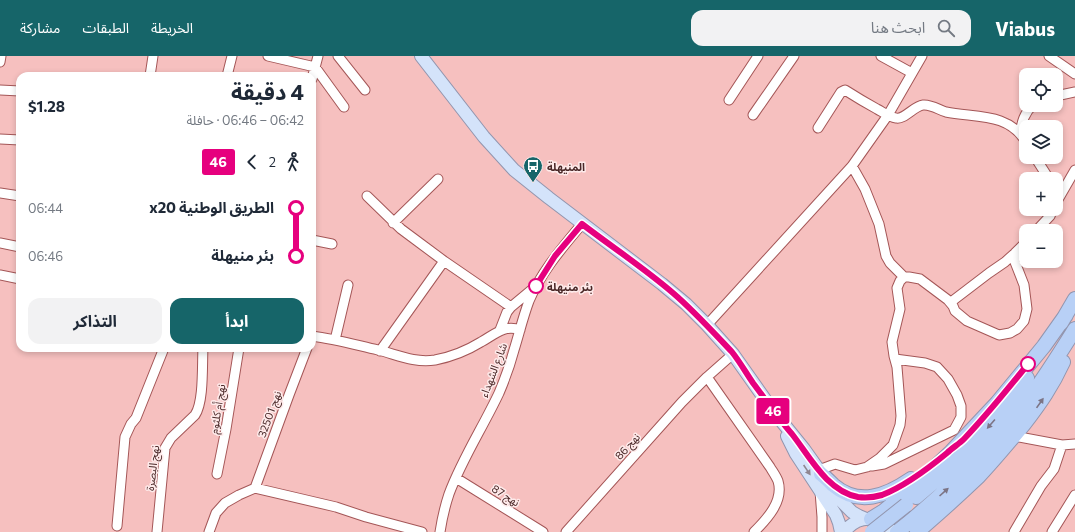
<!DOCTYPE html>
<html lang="ar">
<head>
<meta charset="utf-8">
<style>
  :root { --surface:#fff; --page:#f2f2f3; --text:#1f2937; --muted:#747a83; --accent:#166569 }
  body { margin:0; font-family:Commissioner,"Noto Sans Arabic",sans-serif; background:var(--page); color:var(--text); direction:rtl; height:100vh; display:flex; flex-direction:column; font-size:15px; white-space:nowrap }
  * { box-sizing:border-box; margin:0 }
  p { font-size:13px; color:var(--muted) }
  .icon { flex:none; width:22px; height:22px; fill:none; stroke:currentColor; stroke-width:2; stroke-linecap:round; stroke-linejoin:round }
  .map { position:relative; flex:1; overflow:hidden; direction:ltr }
  .panel { position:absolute; left:16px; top:16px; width:300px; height:280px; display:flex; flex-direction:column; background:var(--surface); border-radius:12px; box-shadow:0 2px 6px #0003; direction:rtl }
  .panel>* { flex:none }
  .badge { padding:0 8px; border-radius:3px; font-size:14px; line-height:26px }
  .tools { position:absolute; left:1019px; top:12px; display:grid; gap:8px }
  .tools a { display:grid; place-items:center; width:44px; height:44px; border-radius:8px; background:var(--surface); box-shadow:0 2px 6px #0003; font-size:20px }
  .map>.badge { position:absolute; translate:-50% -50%; box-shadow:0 0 0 2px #fff }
  .legs { display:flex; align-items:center; gap:6px; height:44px; padding:0 12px; font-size:13px }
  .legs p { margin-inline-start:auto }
  .overview { display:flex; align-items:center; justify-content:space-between; height:68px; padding:0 12px }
  h1 { font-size:22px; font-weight:700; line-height:30px }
  .primary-button { display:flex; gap:8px; margin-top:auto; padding:8px 12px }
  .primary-button a { flex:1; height:46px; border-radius:12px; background:var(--accent); color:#fff; font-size:16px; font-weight:700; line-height:46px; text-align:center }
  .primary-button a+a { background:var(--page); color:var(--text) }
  ul { padding:0 12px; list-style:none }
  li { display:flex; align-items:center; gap:14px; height:48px; font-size:15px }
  li i { display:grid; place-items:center; width:6px; height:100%; margin:0 5px; background:currentColor }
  li i::after { content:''; width:10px; height:10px; margin:-5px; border:3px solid; border-radius:50%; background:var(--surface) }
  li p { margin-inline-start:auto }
  li:first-child i { background:linear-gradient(#0000 50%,currentColor 0) }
  li:last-child i { background:linear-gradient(currentColor 50%,#0000 0) }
  header { display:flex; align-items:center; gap:24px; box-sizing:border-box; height:56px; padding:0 20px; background:var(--accent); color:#fff }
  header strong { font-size:19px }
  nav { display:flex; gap:22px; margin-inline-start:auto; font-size:14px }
  .search { width:280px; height:36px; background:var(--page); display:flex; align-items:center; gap:10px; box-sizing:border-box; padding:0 14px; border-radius:12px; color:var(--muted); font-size:15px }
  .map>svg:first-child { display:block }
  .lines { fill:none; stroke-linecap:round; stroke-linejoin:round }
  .minor-casing { stroke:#a45657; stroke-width:11 }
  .major-casing { stroke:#9295ae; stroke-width:14 }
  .highway-casing { stroke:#9295ae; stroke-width:16 }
  .minor { stroke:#fff; stroke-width:9 }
  .major { stroke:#d4e3fa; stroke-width:12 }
  .highway { stroke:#b8d0f6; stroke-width:14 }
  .highway-bridge-casing { stroke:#9295ae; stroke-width:16; stroke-linecap:butt }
  .highway-bridge { stroke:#b8d0f6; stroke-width:14 }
  .oneway { fill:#7c7485 }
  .oneway2 { fill:#8f8691 }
  .line-1-casing { stroke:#fff; stroke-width:9 }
  .line-1 { stroke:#e6007e; stroke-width:6 }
  .stop-1-dot { fill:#fff; stroke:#e6007e; stroke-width:2 }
  .labels { text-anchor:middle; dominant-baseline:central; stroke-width:3; stroke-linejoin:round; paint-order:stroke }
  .poi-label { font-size:11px; font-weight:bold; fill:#4a2828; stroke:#feebeb; text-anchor:start }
  .stop-label { font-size:11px; font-weight:bold; fill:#4a2828; stroke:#feebeb; text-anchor:start }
  .street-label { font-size:11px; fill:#4a2828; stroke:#feebeb }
</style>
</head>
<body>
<header>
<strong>Viabus</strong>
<div class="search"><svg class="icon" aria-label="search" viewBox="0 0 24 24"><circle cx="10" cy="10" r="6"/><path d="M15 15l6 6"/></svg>ابحث هنا</div>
<nav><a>الخريطة</a><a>الطبقات</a><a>مشاركة</a></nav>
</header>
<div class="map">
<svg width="1075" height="476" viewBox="0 0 1075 476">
  <rect width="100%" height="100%" fill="#f6c0bf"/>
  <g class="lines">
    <defs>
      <path id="minor" d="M268,0L315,11L344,51
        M338,0L365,34
        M881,0L912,17
        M1049,0L1075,18
        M0,6L1,0
        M150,20L153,0
        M227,20L232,0
        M312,23L318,0
        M0,34L20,35
        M1056,40L1075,36
        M729,44L758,0
        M753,59L794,0
        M818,72L841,36L845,34C856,41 866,47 877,53C883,56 889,61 896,62C904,64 914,50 923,49C931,48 939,54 946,56C975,62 1008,56 1026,86
        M1020,77C1022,66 1024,57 1033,49
        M0,83L20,84
        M1035,101L1049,123
        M852,110L865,133L879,168L886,200L890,207L904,221H909L920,223L948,244L953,250L955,255L967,265L999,279L1010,277L1017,273L1024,265L1027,253L1024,229L1015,206V197
        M0,137L20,140
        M367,140L401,173L444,205L511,251
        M1056,147L1075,114
        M393,167L438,123
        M1036,175L1050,160L1053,153
        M312,184L332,188
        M0,187L20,191
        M0,219L20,223
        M951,246L989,217L1005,206L1015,197L1026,186
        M707,269L852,110L888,59L922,0
        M500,274L507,256L511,251L535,231
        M312,280C335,283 356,289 378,294C398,299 414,307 435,304C451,301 468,294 481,286C494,279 504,268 520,274
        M335,284L348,229
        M380,295L444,205
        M707,321L770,411C773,416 776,420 778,425C784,445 767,463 754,476
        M1014,380L1062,389L1075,388
        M872,410L884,408L954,374L961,361V350L957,339L948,323L937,311L925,307L895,303
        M819,414L835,408L855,414L867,411L880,402L893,389L900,369L901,360L897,311L894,300L892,286L900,253L897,232L900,225L904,221
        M217,418L226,373L239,292
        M456,422L543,476
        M255,432L289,339L307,292
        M820,435L822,461V476
        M117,470L125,381L131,368L136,362L164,292
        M157,476L165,392L171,382L195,359C204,346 202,309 203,292
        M209,476L216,457L225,447L239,439L255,432L336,451L366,461L422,476
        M440,476C442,463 445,450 449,438C462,403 483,371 499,337C505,323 510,309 514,294C519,278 523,261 529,245C541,216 562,192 582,168
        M566,476L682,346L707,321L733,298
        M1014,476L1041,430L1054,413L1062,389
        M1052,476L1075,439"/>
      <path id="major" d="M421,0L484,81L514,114L549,142L662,228L686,248L707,269L733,298L774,356L804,393L841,445L852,456L859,460L866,463
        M787,380L796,398L836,459L839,467L841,476
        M844,476C858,459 878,458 892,476"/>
      <path id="highway" d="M1061,267L1075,243
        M821,418C825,421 829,425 833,429C859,451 886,440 911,423
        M916,441C957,407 998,367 1027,322
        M871,463L884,455L918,427L951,396L997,347L1044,290L1066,259
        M897,476C934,447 967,415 998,379C1008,368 1019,356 1028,344C1045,321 1060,297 1075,273
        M917,476C938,458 958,440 978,421C994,404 1009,386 1024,368C1040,347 1052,330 1063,306"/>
    </defs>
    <use href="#minor" class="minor-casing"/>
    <use href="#major" class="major-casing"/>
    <use href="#highway" class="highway-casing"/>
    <use href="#minor" class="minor"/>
    <use href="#major" class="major"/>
    <use href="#highway" class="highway"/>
    <defs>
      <path id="highway-bridge" d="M872,476L906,449"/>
    </defs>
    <use href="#highway-bridge" class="highway-bridge-casing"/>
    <use href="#highway-bridge" class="highway-bridge"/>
  </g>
  <defs><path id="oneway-solid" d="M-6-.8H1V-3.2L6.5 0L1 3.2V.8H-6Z"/></defs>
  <g class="oneway">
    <use href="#oneway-solid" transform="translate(1040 347) rotate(-55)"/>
    <use href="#oneway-solid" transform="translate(991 368) rotate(131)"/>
    <use href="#oneway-solid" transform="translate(944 436) rotate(-42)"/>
  </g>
  <use class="oneway2" href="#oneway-solid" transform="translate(807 414) rotate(56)"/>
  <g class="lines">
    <defs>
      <path id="line-1" d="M536,230L555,200L582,168C612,191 644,212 673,237C694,255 713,276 732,296C740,306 746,317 753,327C766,344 778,362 792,378C810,401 827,435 858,441C865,442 875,441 882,439C903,431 930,411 947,397C952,392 959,388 964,383C987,359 1007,334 1028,308"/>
    </defs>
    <use href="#line-1" class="line-1-casing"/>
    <use href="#line-1" class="line-1"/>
  </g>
  <defs>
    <symbol id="bus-pin" viewBox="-11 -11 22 30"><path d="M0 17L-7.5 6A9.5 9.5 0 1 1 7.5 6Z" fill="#166569" stroke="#feebeb"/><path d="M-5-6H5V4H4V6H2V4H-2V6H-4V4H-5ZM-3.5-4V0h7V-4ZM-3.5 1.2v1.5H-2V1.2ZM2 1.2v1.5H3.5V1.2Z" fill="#fff"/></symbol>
  </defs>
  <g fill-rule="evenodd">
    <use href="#bus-pin" x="522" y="99" width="22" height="30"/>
  </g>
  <g class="stop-1-dot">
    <circle cx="536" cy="230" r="7"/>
    <circle cx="1028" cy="308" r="7"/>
  </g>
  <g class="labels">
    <g class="poi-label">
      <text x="547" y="110">المنيهلة</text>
    </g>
    <g class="stop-label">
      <text x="547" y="230">بئر منيهلة</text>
    </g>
    <g class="street-label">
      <text transform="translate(493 314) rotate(-69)">شارع الشهداء</text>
      <text transform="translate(217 353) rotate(-81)">نهج أم كلثوم</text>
      <text transform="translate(269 358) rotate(-70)">نهج 32501</text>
      <text transform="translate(627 390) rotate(-48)">نهج 86</text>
      <text transform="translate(152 412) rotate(-83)">نهج البصرة</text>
      <text transform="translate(506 439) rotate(32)">نهج 87</text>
    </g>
  </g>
</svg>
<div class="tools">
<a><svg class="icon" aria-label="locate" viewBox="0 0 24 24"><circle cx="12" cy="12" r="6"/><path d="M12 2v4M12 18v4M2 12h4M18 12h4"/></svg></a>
<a><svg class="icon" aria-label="layers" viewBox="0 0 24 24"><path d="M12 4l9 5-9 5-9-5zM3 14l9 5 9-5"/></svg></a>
<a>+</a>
<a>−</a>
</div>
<b class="badge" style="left:773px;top:355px;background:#e6007e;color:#fff">46</b>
<section class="panel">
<div class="overview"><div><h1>4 دقيقة</h1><p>06:42 – 06:46 · حافلة</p></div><b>$1.28</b></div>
<div class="legs"><svg class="icon" aria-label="walk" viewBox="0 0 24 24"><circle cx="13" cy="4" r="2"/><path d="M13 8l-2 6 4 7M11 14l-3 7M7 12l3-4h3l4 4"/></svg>2<svg class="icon" aria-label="back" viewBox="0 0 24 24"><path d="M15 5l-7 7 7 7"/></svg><b class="badge" style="background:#e6007e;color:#fff">46</b></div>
<ul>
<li><i style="color:#e6007e"></i><b>الطريق الوطنية x20</b><p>06:44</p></li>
<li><i style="color:#e6007e"></i><b>بئر منيهلة</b><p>06:46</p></li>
</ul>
<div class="primary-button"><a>ابدأ</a><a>التذاكر</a></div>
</section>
</div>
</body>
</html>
